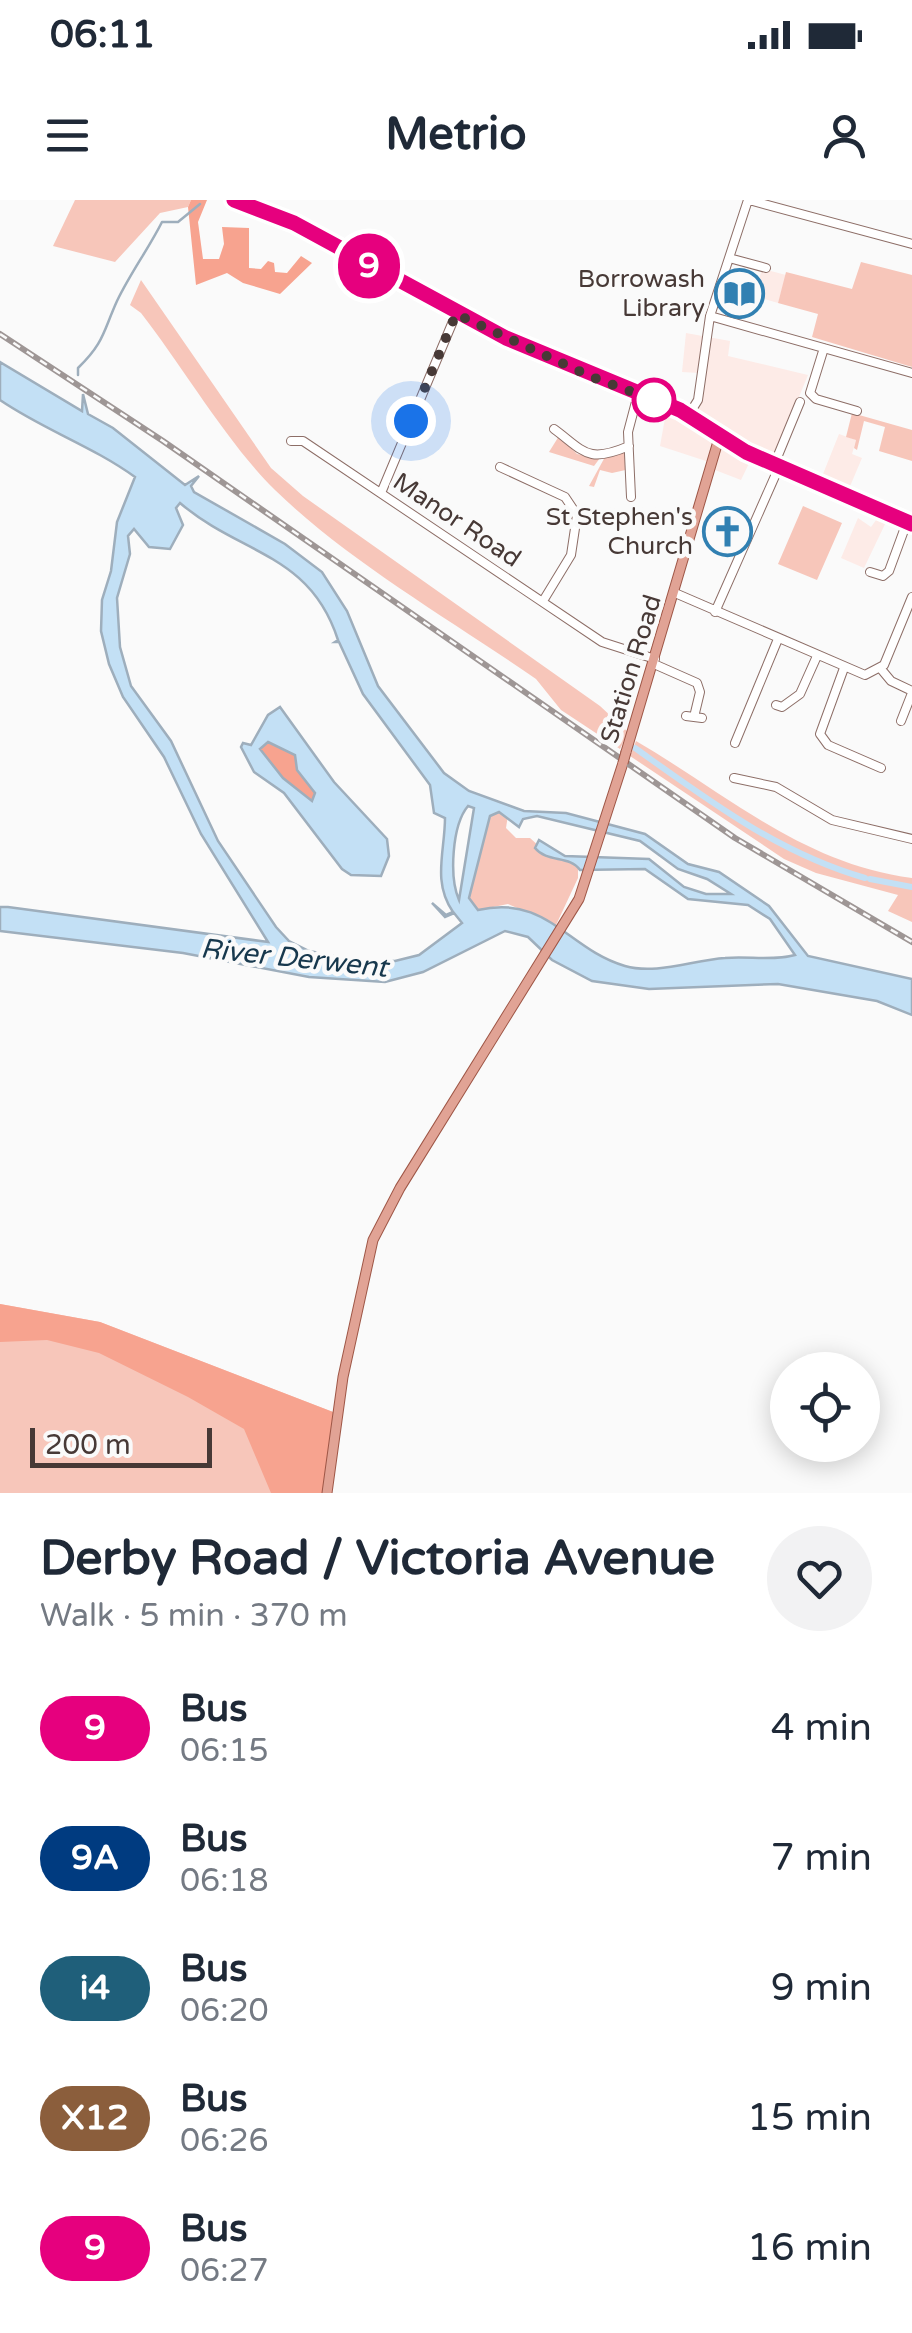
<!DOCTYPE html>
<html lang="en">
<head>
<meta charset="utf-8">
<style>
  :root { --surface:#fff; --page:#f2f2f3; --text:#1f2937; --muted:#747a83 }
  body { margin:0; font-family:"Varela Round",sans-serif; background:var(--page); color:var(--text); height:100vh; display:flex; flex-direction:column; font-size:38px; white-space:nowrap }
  * { box-sizing:border-box; margin:0 }
  p { font-size:32px; color:var(--muted) }
  .icon { flex:none; width:55px; height:55px; fill:none; stroke:currentColor; stroke-width:2; stroke-linecap:round; stroke-linejoin:round }
  .map { position:relative; height:1293px; overflow:hidden }
  .details { display:flex; flex-direction:column; background:var(--surface); flex:1 }
  .details>* { flex:none }
  .badge { padding:0 20px; border-radius:32px; font-size:35px; line-height:65px }
  .fabs { position:absolute; left:770px; top:1152px; display:grid; gap:20px }
  .fabs a { display:grid; place-items:center; width:110px; height:110px; border-radius:50%; background:var(--surface); box-shadow:0 5px 25px #0003; font-size:50px }
  .scale { position:absolute; left:30px; bottom:25px; width:182px; box-sizing:border-box; padding-left:10px; border:5px solid #473936; border-top:0; font-size:28px; line-height:35px; white-space:nowrap; color:#473936; -webkit-text-stroke:8px #fafafa; paint-order:stroke }
  .you { position:absolute; width:50px; height:50px; margin:-25px; border:8px solid #fff; border-radius:50%; background:#1a73e8; box-shadow:0 0 0 15px #1a73e833 }
  .map>.badge { position:absolute; translate:-50% -50%; box-shadow:0 0 0 5px #fff }
  .round { display:grid; place-items:center; flex:none; width:105px; height:105px; border-radius:52px; background:var(--page) }
  .headline { display:flex; align-items:center; justify-content:space-between; height:170px; padding:0 40px }
  h1 { font-size:48px; font-weight:700; line-height:75px }
  ul { padding:0; list-style:none }
  li { display:flex; align-items:center; gap:30px; height:130px; padding:0 40px }
  li div { flex:1 }
  li b { display:block; font-size:38px }
  li em { font-style:normal }
  li .badge { min-width:110px; font-weight:700; text-align:center }
  .status { display:flex; justify-content:space-between; align-items:center; height:70px; padding:0 50px; background:var(--surface); direction:ltr }
  .status svg { height:28px; fill:currentColor }
  header { display:flex; justify-content:space-between; align-items:center; height:130px; padding:0 40px; background:var(--surface); font-size:45px; font-weight:700 }
  .map>svg:first-child { display:block }
  .built { fill:#fdebe7 }
  .green { fill:#f7c6ba }
  .forest { fill:#f7a38f }
  .water { fill:#c3e0f5; stroke:#9eaebc; stroke-width:2.5; fill-rule:evenodd }
  .lines { fill:none; stroke-linecap:round; stroke-linejoin:round }
  .stream { stroke:#9eaebc; stroke-width:2.5 }
  .canal { stroke:#c3e0f5; stroke-width:6 }
  .minor-casing { stroke:#8d6e67; stroke-width:10 }
  .major-casing { stroke:#9e5646; stroke-width:11 }
  .minor { stroke:#fff; stroke-width:8 }
  .major { stroke:#e1a395; stroke-width:9 }
  .rail-casing { stroke:#9e9695; stroke-width:6 }
  .rail { stroke:#fafafa; stroke-width:2.5; stroke-dasharray:8; stroke-linecap:butt }
  .major-bridge-casing { stroke:#9e5646; stroke-width:11; stroke-linecap:butt }
  .major-bridge { stroke:#e1a395; stroke-width:9 }
  .line-casing { stroke:#fff; stroke-width:22 }
  .line { stroke:#e6007e; stroke-width:15 }
  .walk { stroke:#473936; stroke-width:10; stroke-dasharray:0 18 }
  .stop-dot { fill:#fff; stroke:#e6007e; stroke-width:5 }
  .labels { text-anchor:middle; dominant-baseline:central; stroke-width:9; stroke-linejoin:round; paint-order:stroke }
  .poi-label { font-size:25px; fill:#473936; stroke:#fafafa; text-anchor:end }
  .street-label { font-size:25px; fill:#473936; stroke:#fafafa }
  .water-label { font-size:28px; font-style:italic; fill:#17384d; stroke:#fafafa }
</style>
</head>
<body>
<div class="status"><b>06:11</b><svg viewBox="0 0 49 12"><path d="M0 12V9h3v3zM5 12V6h3v6zM10 12V3h3v9zM15 12V0h3v12zM26 1h20v11H26zM47 4h2v5h-2z"/></svg></div>
<header><svg class="icon" aria-label="menu" viewBox="0 0 24 24"><path d="M4 6h16M4 12h16M4 18h16"/></svg>Metrio<svg class="icon" aria-label="person" viewBox="0 0 24 24"><circle cx="12" cy="8" r="4"/><path d="M4 21q1-7 8-7t8 7"/></svg></header>
<div class="map">
<svg width="912" height="1293" viewBox="0 0 912 1293">
  <rect width="100%" height="100%" fill="#fafafa"/>
  <path class="built" d="M767,70L786,75L778,103L755,96L761,72Z
    M686,133L730,141L728,156L808,175L773,260L754,253L741,280L715,270L709,262L660,246L667,207L683,214L697,195L699,173L682,172Z
    M839,234L856,240L852,254L862,258L848,291L821,279Z
    M879,316L887,320L864,368L841,358L858,318L871,327Z"/>
  <path class="green" d="M75,0H191L188,7L160,13L115,62L53,46Z
    M861,62L912,75V167L812,137L818,114L778,103L786,72L852,89Z
    M141,80L271,268L303,296L600,506L628,532L620,549L561,510L536,479C451,420 349,362 275,290C228,244 183,167 141,113L130,105Z
    M852,213L912,230V261L879,251L885,227L864,221L857,250L854,248L856,240L846,237Z
    M559,236L577,254L600,258L594,266L549,252Z
    M621,253H626L630,269L612,273L600,270L594,287L589,286L605,257Z
    M803,306L842,323L817,380L778,364Z
    M636,541C727,594 803,664 912,678V722L888,711L898,695L816,673L784,659L630,556Z
    M499,612L508,615L506,628L516,638H530L551,657L578,665V678L556,725L508,704L478,710L469,698L490,617Z
    M0,1104L100,1122L333,1212L323,1293H0Z"/>
  <path class="forest" d="M191,0H207L198,22L203,59H219L224,44L222,27L249,28V68L261,69L268,61L274,63L275,72L287,73L301,56L312,63L280,94L243,83L227,73L196,85L188,7Z
    M268,542L295,555V564L315,593L312,601L283,578L260,549Z
    M0,1104L100,1122L333,1212L323,1293H271L244,1229L188,1197L99,1153L47,1140L0,1142Z"/>
  <path class="water" d="M0,162L82,211L83,194L88,214L113,228L185,285L199,276L191,286L194,292L285,344L322,372L347,411L378,486L444,573L469,591L524,611L566,613L645,634L688,664L719,672L769,706L808,756L912,779V815L877,801L778,784L649,789L592,781L552,760L528,737L505,731L423,772L385,782L309,777L183,753L0,731V707H8L268,742L201,634L164,557L123,497L109,464L101,431L102,400L111,371L117,322L135,277C92,246 44,230 0,200ZM180,303C241,355 310,353 338,440L335,442H339L363,494L430,585L434,613L445,618C445,651 432,682 453,712L446,715L432,703L445,717L454,713L462,723L419,755L395,761L357,760L309,751L289,741L276,727L218,641L171,541L131,486L120,447L117,398L130,354L128,336L134,329L149,347L170,349L183,325L176,308ZM468,606L474,608L459,700C449,677 452,625 468,606ZM499,612L519,627L523,619L537,616L640,641L678,669L707,679L731,694H706L684,687L649,659L565,656L539,640L535,648C547,663 570,655 580,670L645,669L688,699L748,705L770,719L795,755C774,761 748,756 725,758C693,760 656,775 625,766C567,749 547,694 478,710L469,698L490,616Z
    M280,507L334,582L387,639L389,656L381,676L351,675L342,669L284,593L254,572L241,547L243,543L251,545L268,515ZM268,542L295,555L297,570L315,593L312,601L283,578L260,549Z"/>
  <g class="lines">
    <path class="stream" d="M78,175V168C104,143 103,132 117,101C131,72 149,48 162,22H178L200,4"/>
    <path class="canal" d="M635,548C708,600 778,653 865,678
      M870,679L912,687"/>
    <defs>
      <path id="minor" d="M749,0L912,44
        M729,58L766,68
        M710,116L912,173
        M824,148L810,193L816,199L857,211
        M688,216L698,200L710,116L748,0
        M554,229C584,251 587,264 629,246
        M291,241H303L602,442L655,459
        M774,265L800,202
        M500,267L565,297L577,315L571,355L543,401
        M381,293L456,114
        M631,297L628,232L638,194
        M870,372L883,376L889,371L907,322
        M675,393L865,475L884,465L912,397
        M715,412L779,267
        M654,464L697,483L700,492L694,517
        M844,468L820,534L828,545L881,568
        M881,469L891,481L912,491
        M776,505L782,507L800,494L817,456
        M686,516L702,518
        M901,521L912,493
        M735,543L778,439
        M734,578L776,587L832,620L912,639"/>
      <path id="major" d="M235,0L294,23L506,139L680,210L744,252L912,324
        M626,552L719,238
        M327,1293L343,1177L373,1040L400,988L579,699L623,563"/>
    </defs>
    <use href="#minor" class="minor-casing"/>
    <use href="#major" class="major-casing"/>
    <use href="#minor" class="minor"/>
    <use href="#major" class="major"/>
    <defs>
      <path id="rail" d="M0,134L163,241L735,638L912,742"/>
    </defs>
    <use href="#rail" class="rail-casing"/>
    <use href="#rail" class="rail"/>
    <defs>
      <path id="major-bridge" d="M623,563L626,552"/>
    </defs>
    <use href="#major-bridge" class="major-bridge-casing"/>
    <use href="#major-bridge" class="major-bridge"/>
  </g>
  <g class="lines">
    <defs>
      <path id="line" d="M234,0L294,23L506,138L680,210L746,252L912,324"/>
    </defs>
    <use href="#line" class="line-casing"/>
    <use href="#line" class="line"/>
    <path class="walk" d="M411,221L456,114L592,177L654,200"/>
  </g>
  <defs>
    <symbol id="library-ring" viewBox="-11 -11 22 22"><circle r="9.5" fill="#fafafa" stroke="#3180b2" stroke-width="1.5"/><path d="M-6-4Q-3-5.5-.7-3.5V5Q-3 3-6 4ZM6-4Q3-5.5 .7-3.5V5Q3 3 6 4Z" fill="#3180b2"/></symbol>
    <symbol id="church-ring" viewBox="-11 -11 22 22"><circle r="9.5" fill="#fafafa" stroke="#3180b2" stroke-width="1.5"/><path d="M-1.2-6h2.4v3.5h3.3v2.4h-3.3V6h-2.4V-.1h-3.3v-2.4h3.3Z" fill="#3180b2"/></symbol>
  </defs>
  <g fill-rule="evenodd">
    <use href="#library-ring" x="712" y="66" width="55" height="55"/>
    <use href="#church-ring" x="700" y="304" width="55" height="55"/>
  </g>
  <circle class="stop-dot" cx="654" cy="200" r="20"/>
  <g class="labels">
    <g class="poi-label">
      <text x="705" y="79">Borrowash<tspan x="705" dy="29">Library</tspan></text>
      <text x="693" y="317">St Stephen's<tspan x="693" dy="29">Church</tspan></text>
    </g>
    <g class="street-label">
      <text transform="translate(457 320) rotate(34)">Manor Road</text>
      <text transform="translate(631 469) rotate(-73)">Station Road</text>
    </g>
    <g class="water-label">
      <text transform="translate(294 758) rotate(6)">River Derwent</text>
    </g>
  </g>
</svg>
<div class="fabs">
<a><svg class="icon" aria-label="locate" viewBox="0 0 24 24"><circle cx="12" cy="12" r="6"/><path d="M12 2v4M12 18v4M2 12h4M18 12h4"/></svg></a>
</div>
<div class="scale">200 m</div>
<div class="you" style="left:411px;top:221px"></div>
<b class="badge" style="left:369px;top:66px;background:#e6007e;color:#fff">9</b>
</div>
<section class="details">
<div class="headline"><div><h1>Derby Road / Victoria Avenue</h1><p>Walk · 5 min · 370 m</p></div><a class="round"><svg class="icon" aria-label="heart" viewBox="0 0 24 24"><path d="M12 20l-8-8c-3-5 5-10 8-4 3-6 11-1 8 4z"/></svg></a></div>
<ul>
<li><span class="badge" style="background:#e6007e;color:#fff">9</span><div><b>Bus</b><p>06:15</p></div><em>4 min</em></li>
<li><span class="badge" style="background:#003b80;color:#fff">9A</span><div><b>Bus</b><p>06:18</p></div><em>7 min</em></li>
<li><span class="badge" style="background:#1f5f7a;color:#fff">i4</span><div><b>Bus</b><p>06:20</p></div><em>9 min</em></li>
<li><span class="badge" style="background:#8b5e3c;color:#fff">X12</span><div><b>Bus</b><p>06:26</p></div><em>15 min</em></li>
<li><span class="badge" style="background:#e6007e;color:#fff">9</span><div><b>Bus</b><p>06:27</p></div><em>16 min</em></li>
</ul>
</section>
</body>
</html>
